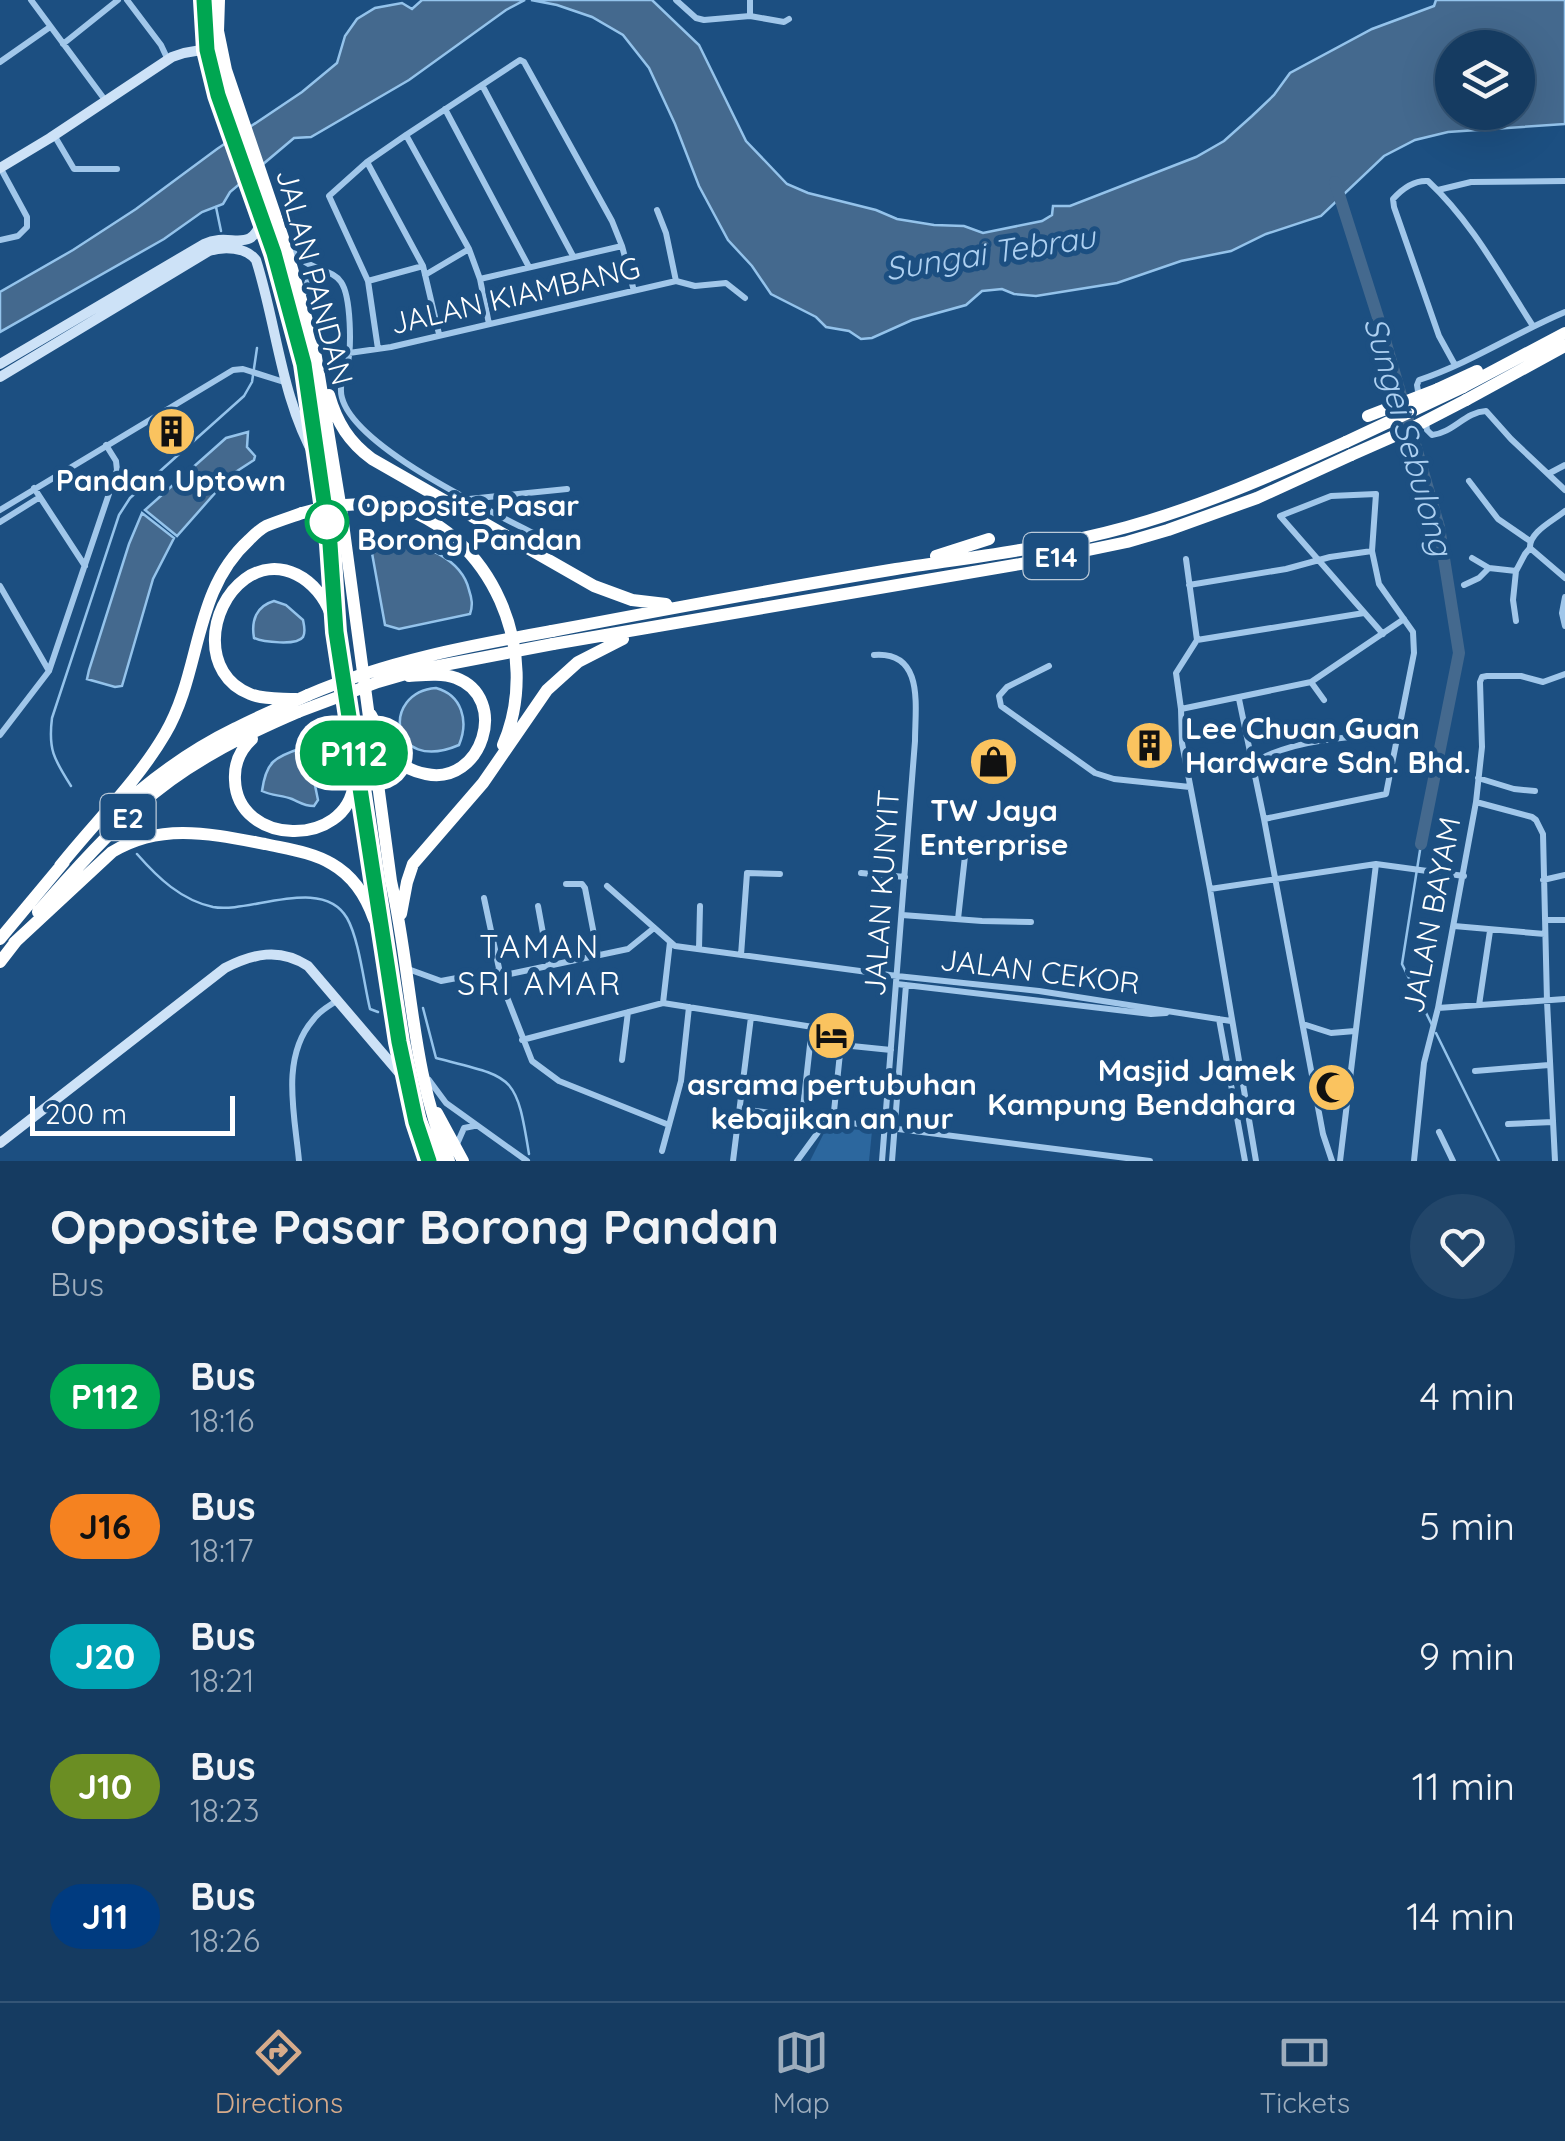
<!DOCTYPE html>
<html lang="en">
<head>
<meta charset="utf-8">
<style>
  :root { --surface:#153b61; --page:#22466a; --text:#f1f3f6; --muted:#9dadbd; --line:#345576; --accent:#d6ab8b }
  body { margin:0; font-family:Quicksand,sans-serif; background:var(--page); color:var(--text); height:100vh; display:flex; flex-direction:column; font-size:38px; white-space:nowrap }
  * { box-sizing:border-box; margin:0 }
  p { font-size:32px; color:var(--muted) }
  .icon { flex:none; width:55px; height:55px; fill:none; stroke:currentColor; stroke-width:2; stroke-linecap:round; stroke-linejoin:round }
  .map { position:relative; height:1161px; overflow:hidden }
  .side { display:flex; flex-direction:column; background:var(--surface); flex:1 }
  .side>* { flex:none }
  .badge { padding:0 20px; border-radius:32px; font-size:35px; line-height:65px }
  .buttons { position:absolute; left:1435px; top:30px; display:grid; gap:20px }
  .buttons a { display:grid; place-items:center; width:100px; height:100px; border-radius:50%; background:var(--surface); box-shadow:0 10px 40px #0002,0 0 0 2px var(--line); font-size:50px }
  .scale { position:absolute; left:30px; bottom:25px; width:205px; box-sizing:border-box; padding-left:10px; border:5px solid #fff; border-top:0; font-size:28px; line-height:35px; white-space:nowrap; color:#fff; -webkit-text-stroke:8px #1c4f81; paint-order:stroke }
  .map>.badge { position:absolute; translate:-50% -50%; box-shadow:0 0 0 5px #fff }
  .round { display:grid; place-items:center; flex:none; width:105px; height:105px; border-radius:52px; background:var(--page) }
  .headline { display:flex; align-items:center; justify-content:space-between; height:170px; padding:0 50px }
  h1 { font-size:48px; font-weight:800; line-height:75px }
  ul { padding:0; list-style:none }
  li { display:flex; align-items:center; gap:30px; height:130px; padding:0 50px }
  li div { flex:1 }
  li b { display:block; font-size:38px }
  li em { font-style:normal }
  li .badge { min-width:110px; font-weight:700; text-align:center }
  .dock { display:flex; justify-content:space-around; align-items:center; height:140px; border-top:2px solid var(--line); background:var(--surface); font-size:28px; color:var(--muted) }
  .dock a { display:grid; justify-items:center; gap:5px }
  .dock .current { color:var(--accent) }
  .map>svg:first-child { display:block }
  .green { fill:#2c679e }
  .water { fill:#44698e; stroke:#94c3eb; stroke-width:2.5; fill-rule:evenodd }
  .lines { fill:none; stroke-linecap:round; stroke-linejoin:round }
  .stream { stroke:#94c3eb; stroke-width:2.5 }
  .river { stroke:#44698e; stroke-width:12 }
  .street { stroke:#a1c7ea; stroke-width:6 }
  .secondary { stroke:#cde2f7; stroke-width:10 }
  .highway { stroke:#fff; stroke-width:12 }
  .highway-bridge { stroke:#fff; stroke-width:12 }
  .line-casing { stroke:#fff; stroke-width:22 }
  .line { stroke:#00a651; stroke-width:15 }
  .stop-dot { fill:#fff; stroke:#00a651; stroke-width:5 }
  .labels { text-anchor:middle; dominant-baseline:central; stroke-width:10; stroke-linejoin:round; paint-order:stroke }
  .shield { fill:#1c4f81; stroke:#bbcad9; stroke-width:2.5 }
  .shield-label { font-size:28px; font-weight:bold; fill:#fff }
  .street-label { font-size:30px; fill:#fff; stroke:#1c4f81 }
  .poi-label { font-size:30px; font-weight:bold; fill:#fff; stroke:#1c4f81 }
  .stop-label { font-size:30px; font-weight:bold; fill:#fff; stroke:#1c4f81; text-anchor:start }
  .water-label { font-size:32px; font-style:italic; fill:#add0f1; stroke:#1c4f81 }
  .neighbourhood-label { font-size:32px; letter-spacing:2.5px; fill:#fff; stroke:#1c4f81 }
</style>
</head>
<body>
<div class="map">
<svg width="1565" height="1161" viewBox="0 0 1565 1161">
  <rect width="100%" height="100%" fill="#1c4f81"/>
  <path class="green" d="M827,1127L872,1131L869,1161H810Z"/>
  <path class="water" d="M422,0H525L506,10L409,80L311,137L294,138L230,192L223,204L202,212L164,239L0,332V292L73,250L136,209L217,149L302,92L337,63L345,36L357,19L375,8L402,3L412,9Z
    M531,0H652L699,45L746,141L787,184L808,193L876,210L897,219L934,225L964,226L983,233L1042,221L1052,215L1053,206H1070L1196,157L1224,141L1252,116L1274,95L1290,73L1372,29L1434,6L1436,0H1565V124L1448,132L1415,140L1384,156L1321,216L1266,234L1231,251L1181,261L1117,283L1036,296L1014,294L1002,289L982,291L966,305L912,320L872,338L861,339L849,331L826,327L816,317L771,294L752,266L728,240L699,186L675,124L649,68L623,35L592,17L557,5ZM1452,48H1518V112H1452Z
    M248,432L247,447L255,456L254,460L231,475L177,536L145,510L226,438Z
    M142,513L174,538L153,579L122,686L115,687L87,679L89,670L129,544Z
    M368,531H375C407,542 460,551 469,590C472,599 473,605 470,614L399,629L385,625Z
    M274,601L286,605L303,620C304,625 306,632 303,637C297,646 263,642 254,638C251,621 256,606 274,601Z
    M436,688C462,695 469,721 459,745C389,775 381,692 436,688Z
    M302,748L308,751L318,800L314,806C304,806 301,803 292,799C282,795 272,796 262,791C266,762 274,757 302,748Z"/>
  <g class="lines">
    <path class="stream" d="M216,207L221,231
      M71,786C54,759 48,750 52,718L119,515L130,498L244,396L252,382L257,348
      M1421,844L1402,964L1432,1025
      M137,854C158,878 181,900 213,907C249,914 322,875 347,918C359,939 364,984 370,1009L378,1012
      M423,1008L436,1058C514,1078 516,1073 529,1154
      M1436,1033L1499,1161"/>
    <path class="river" d="M1335,182L1382,330L1439,527L1459,653L1421,844"/>
    <path class="street" d="M31,0L105,100
      M127,0L161,45L168,60
      M676,0L696,18L704,20L750,16L784,22L789,19
      M750,0V16
      M63,44L118,0
      M0,62L50,27
      M482,85L573,256
      M445,109L529,267
      M54,135L74,169H117
      M406,135L469,249L480,279L489,324
      M367,162L423,266L439,334
      M1438,190L1471,182L1565,181
      M0,240L18,236L27,227V217L1,169
      M291,249C307,271 332,268 341,282C351,296 352,349 347,366C345,373 341,380 341,388C337,440 491,511 533,533
      M425,275L469,249
      M480,279L622,246
      M368,281L423,266
      M676,281L695,286L726,283L745,298
      M303,295L309,278L322,272
      M378,349L368,281L329,196L367,162L406,135L520,60L524,62L612,221L622,246L634,291
      M349,353L391,347L676,281L666,233L657,210
      M1455,365L1439,336L1394,207L1393,199C1402,189 1414,180 1428,181C1472,222 1500,275 1533,326
      M1419,397L1417,385L1419,380C1470,363 1515,333 1565,312
      M1426,423L1427,430L1432,435C1453,433 1465,412 1486,411L1511,439L1565,490
      M1548,474L1565,465
      M1469,481L1498,519L1530,541
      M34,488L85,566
      M469,499L567,489
      M0,510L233,370L243,369L284,382
      M1565,511C1553,521 1529,532 1530,548L1565,578
      M0,522L40,497
      M1472,558L1489,568L1516,571L1525,554L1530,548
      M1186,559L1197,640
      M1189,585L1286,569L1330,557L1372,551
      M1464,585L1479,578L1489,568
      M0,586L49,671
      M1565,597L1562,613L1565,626
      M1516,621L1513,600L1516,571
      M874,655C925,651 915,707 915,741L882,1161
      M1049,666L1007,687L999,696L1001,706L1095,773L1114,779L1190,787
      M1311,682L1324,700
      M1239,699L1264,819L1323,1134L1332,1161
      M1181,709L1311,682L1404,619
      M0,735L49,671L117,470L116,461L106,445
      M1251,765C1286,739 1356,736 1400,734
      M1478,778L1514,789L1535,791
      M1476,802L1532,817L1536,820L1543,834L1547,1001L1555,1161
      M1264,819L1386,794L1414,653L1413,632L1379,584L1372,551L1376,494L1331,496L1280,516L1383,634
      M861,873L905,877
      M1543,880L1565,875
      M566,884H582L585,888L598,955
      M607,886L675,946L897,976L1039,991L1231,1021
      M1210,889L1376,864L1464,876
      M484,898L503,987L532,1061L559,1081L669,1125
      M538,906L549,966
      M902,915L982,921L1031,922
      M958,919L965,856
      M1545,920H1565
      M1454,926L1545,934
      M699,949L700,906
      M741,955L747,873L780,874
      M408,969L441,981L499,970
      M500,976L628,949L654,928
      M897,984L1151,1014L1166,1013
      M663,1003L670,942
      M1479,1005L1490,931
      M1438,1008L1565,999
      M1219,1019L1245,1161
      M1303,1024L1331,1033L1355,1031
      M522,1040L663,1003L838,1031L842,1034L833,1121
      M842,1045L891,1050
      M622,1060L628,1012
      M1475,1071L1549,1065
      M429,1080L446,1103L527,1161
      M740,1109L1150,1161
      M802,1117L812,1027
      M1508,1124L1553,1122
      M1439,1132L1453,1161
      M457,1144L464,1128L474,1126
      M662,1151L681,1081L689,1007
      M299,1161C295,1116 280,1058 313,1020C319,1011 329,1006 338,1000
      M733,1161L751,1017
      M797,1161L827,1120
      M892,1161L906,985
      M1256,1161L1210,889L1182,743L1181,709L1176,673L1197,640L1364,613
      M1340,1161L1376,864
      M1414,1161L1424,1063L1438,1008L1476,802L1482,747L1480,682L1482,677L1487,676H1521L1543,682L1565,674"/>
    <path class="secondary" d="M0,168L50,138L172,57L184,53L207,49
      M0,364L204,244C231,231 251,256 262,219
      M0,377L209,251C224,246 246,247 256,260C277,326 281,398 316,459
      M0,1143L225,968C253,954 279,947 308,966L407,1082"/>
    <path class="highway" d="M204,0L207,49L218,95L273,253L304,364L325,509L336,631L399,1043L411,1095L437,1161
      M219,0L218,31L226,70L284,241L314,345L342,516L391,881C412,974 411,1072 449,1161
      M1463,387L1565,333
      M1438,389L1477,371
      M329,395C337,423 349,442 372,459L594,586L632,600L666,604
      M1466,400L1565,346
      M362,504C372,504 383,503 393,505C492,532 543,653 503,745
      M936,556L989,539
      M552,631C667,609 781,588 896,569C973,557 1051,548 1127,527C1203,506 1275,474 1346,442
      M553,644L1026,563L1127,542L1168,530L1257,498L1351,455
      M296,699C280,698 265,700 250,694C201,675 207,607 245,579C280,554 319,580 331,615
      M371,715C379,730 386,749 399,761C406,769 416,772 426,774C482,786 510,698 456,678C441,673 425,675 409,676
      M252,739C240,750 234,763 235,780C237,846 347,849 354,783
      M107,820C144,784 189,751 236,728C259,716 284,706 308,695
      M60,866C95,822 137,782 165,734C202,671 192,592 249,540C254,535 260,529 266,526C278,521 291,517 302,513
      M38,912C70,875 103,838 139,806C185,764 242,736 298,712
      M401,914L407,882L413,864L483,783L547,690L578,662L623,639
      M0,939L64,862
      M14,943L112,852C161,822 212,834 265,844C287,849 312,852 332,864C353,876 366,896 374,919
      M0,962L17,940
      M437,1113L463,1161"/>
    <path class="highway-bridge" d="M1368,416L1438,389
      M1346,442L1463,387
      M1351,455L1410,429L1466,400
      M302,513L328,506L362,504
      M308,695C387,661 468,646 552,631
      M298,712L378,682L423,669L553,644"/>
  </g>
  <g class="lines">
    <defs>
      <path id="line" d="M204,0L207,50L218,95L274,253L304,364L330,544L336,632L399,1042L416,1122L429,1161"/>
    </defs>
    <use href="#line" class="line-casing"/>
    <use href="#line" class="line"/>
  </g>
  <defs>
    <symbol id="building-disc" viewBox="-11 -11 22 22"><circle r="9.5" fill="#fac35f" stroke="#1c4f81"/><path d="M-4-6H4V6H1V3H-1V6H-4ZM-2.5-4.3h1.7v1.8h-1.7ZM.8-4.3h1.7v1.8H.8ZM-2.5-1h1.7V.8h-1.7ZM.8-1h1.7V.8H.8Z" fill="#111"/></symbol>
    <symbol id="shop-disc" viewBox="-11 -11 22 22"><circle r="9.5" fill="#fac35f" stroke="#1c4f81"/><path d="M-5-2.5h2.3a2.7 3.5 0 0 1 5.4 0H5L5.5 6h-11ZM-1.5-2.5h3a1.5 2.3 0 0 0-3 0Z" fill="#111"/></symbol>
    <symbol id="hotel-disc" viewBox="-11 -11 22 22"><circle r="9.5" fill="#fac35f" stroke="#1c4f81"/><path d="M-6-4.5h1.5V1H6V5H4.5V3h-9V5H-6ZM-4 0a1.8 1.8 0 1 1 3.6 0ZM.5 0V-2.5h3Q6-2.5 6 0Z" fill="#111"/></symbol>
    <symbol id="mosque-disc" viewBox="-11 -11 22 22"><circle r="9.5" fill="#fac35f" stroke="#1c4f81"/><path d="M3.5-4.9A6 6 0 1 0 3.5 4.9A5 5 0 1 1 3.5-4.9Z" fill="#111"/></symbol>
  </defs>
  <g fill-rule="evenodd">
    <use href="#building-disc" x="144" y="404" width="55" height="55"/>
    <use href="#building-disc" x="1122" y="718" width="55" height="55"/>
    <use href="#shop-disc" x="966" y="734" width="55" height="55"/>
    <use href="#hotel-disc" x="804" y="1008" width="55" height="55"/>
    <use href="#mosque-disc" x="1304" y="1060" width="55" height="55"/>
  </g>
  <circle class="stop-dot" cx="327" cy="522" r="20"/>
  <g class="labels">
    <g class="shield">
      <rect x="1023.5" y="533" width="65" height="46" rx="8"/>
      <rect x="100.5" y="794" width="55" height="46" rx="8"/>
    </g>
    <g class="shield-label">
      <text x="1056" y="556">E14</text>
      <text x="128" y="817">E2</text>
    </g>
    <g class="street-label">
      <text transform="translate(315 277) rotate(75)">JALAN PANDAN</text>
      <text transform="translate(515 295) rotate(-13)">JALAN KIAMBANG</text>
      <text transform="translate(881 893) rotate(-86)">JALAN KUNYIT</text>
      <text transform="translate(1431 915) rotate(-79)">JALAN BAYAM</text>
      <text transform="translate(1040 971) rotate(7)">JALAN CEKOR</text>
    </g>
    <g class="poi-label">
      <text x="171" y="480">Pandan Uptown</text>
      <text x="1185" y="728" text-anchor="start">Lee Chuan Guan<tspan x="1185" dy="34">Hardware Sdn. Bhd.</tspan></text>
      <text x="994" y="810">TW Jaya<tspan x="994" dy="34">Enterprise</tspan></text>
      <text x="1296" y="1070" text-anchor="end">Masjid Jamek<tspan x="1296" dy="34">Kampung Bendahara</tspan></text>
      <text x="832" y="1084">asrama pertubuhan<tspan x="832" dy="34">kebajikan an nur</tspan></text>
    </g>
    <g class="stop-label">
      <text x="357" y="505">Opposite Pasar<tspan x="357" dy="34">Borong Pandan</tspan></text>
    </g>
    <g class="water-label">
      <text transform="translate(990 252) rotate(-9)">Sungai Tebrau</text>
      <text transform="translate(1409 436) rotate(74)">Sungei Sebulong</text>
    </g>
    <g class="neighbourhood-label">
      <text x="540" y="946">TAMAN<tspan x="540" dy="37">SRI AMAR</tspan></text>
    </g>
  </g>
</svg>
<div class="buttons">
<a><svg class="icon" aria-label="layers" viewBox="0 0 24 24"><path d="M12 4l9 5-9 5-9-5zM3 14l9 5 9-5"/></svg></a>
</div>
<div class="scale">200 m</div>
<b class="badge" style="left:354px;top:753px;background:#00a651;color:#fff">P112</b>
</div>
<section class="side">
<div class="headline"><div><h1>Opposite Pasar Borong Pandan</h1><p>Bus</p></div><a class="round"><svg class="icon" aria-label="heart" viewBox="0 0 24 24"><path d="M12 20l-8-8c-3-5 5-10 8-4 3-6 11-1 8 4z"/></svg></a></div>
<ul>
<li><span class="badge" style="background:#00a651;color:#fff">P112</span><div><b>Bus</b><p>18:16</p></div><em>4 min</em></li>
<li><span class="badge" style="background:#f58220;color:#111">J16</span><div><b>Bus</b><p>18:17</p></div><em>5 min</em></li>
<li><span class="badge" style="background:#00a3b4;color:#fff">J20</span><div><b>Bus</b><p>18:21</p></div><em>9 min</em></li>
<li><span class="badge" style="background:#6b8e23;color:#fff">J10</span><div><b>Bus</b><p>18:23</p></div><em>11 min</em></li>
<li><span class="badge" style="background:#003b80;color:#fff">J11</span><div><b>Bus</b><p>18:26</p></div><em>14 min</em></li>
</ul>
</section>
<nav class="dock">
<a class="current"><svg class="icon" aria-label="directions" viewBox="0 0 24 24"><path d="M12 3l9 9-9 9-9-9zM9 14v-3h6M13 9l2 2-2 2"/></svg>Directions</a>
<a><svg class="icon" aria-label="map" viewBox="0 0 24 24"><path d="M3 6l6-2 6 2 6-2v14l-6 2-6-2-6 2zM9 4v14M15 6v14"/></svg>Map</a>
<a><svg class="icon" aria-label="tickets" viewBox="0 0 24 24"><path d="M3 7h18v10H3zM15 7v10"/></svg>Tickets</a>
</nav>
</body>
</html>
